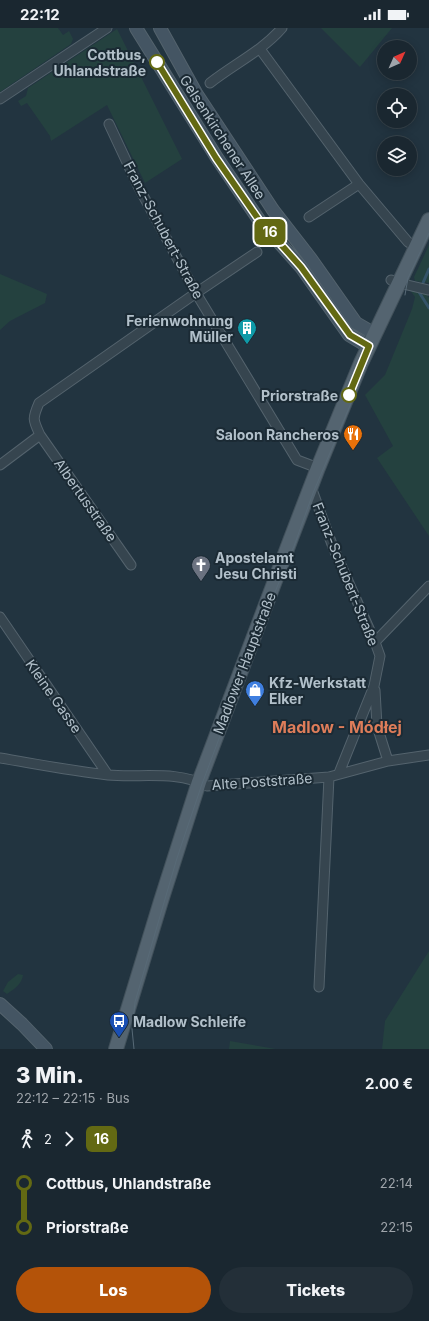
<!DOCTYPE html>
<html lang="de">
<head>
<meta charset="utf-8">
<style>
  :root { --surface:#1a2730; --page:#232f38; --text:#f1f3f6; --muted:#9fa5ab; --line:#38444c; --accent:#b45309 }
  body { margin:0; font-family:Inter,sans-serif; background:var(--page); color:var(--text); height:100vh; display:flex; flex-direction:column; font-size:15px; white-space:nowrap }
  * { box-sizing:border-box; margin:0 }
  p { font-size:13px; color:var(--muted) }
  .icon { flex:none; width:22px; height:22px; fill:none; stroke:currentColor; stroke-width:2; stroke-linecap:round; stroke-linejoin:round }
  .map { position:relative; height:1021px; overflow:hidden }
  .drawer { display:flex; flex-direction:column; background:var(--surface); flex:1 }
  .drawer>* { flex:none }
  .badge { padding:0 8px; border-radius:6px; font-size:14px; line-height:26px }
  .needle { width:26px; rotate:45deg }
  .buttons { position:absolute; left:377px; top:12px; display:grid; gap:8px }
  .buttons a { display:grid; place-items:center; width:40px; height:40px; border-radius:50%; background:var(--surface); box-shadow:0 2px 10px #0003,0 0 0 1px var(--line); font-size:20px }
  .map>.badge { position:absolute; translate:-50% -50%; box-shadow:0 0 0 2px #fff }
  .legs { display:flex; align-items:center; gap:6px; height:44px; padding:0 16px; font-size:13px }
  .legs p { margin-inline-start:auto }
  .headline { display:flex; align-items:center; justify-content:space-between; height:68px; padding:0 16px }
  h1 { font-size:22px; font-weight:800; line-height:30px }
  .button { display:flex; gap:8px; margin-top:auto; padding:8px 16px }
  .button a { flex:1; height:46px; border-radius:24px; background:var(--accent); color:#fff; font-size:16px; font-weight:800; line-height:46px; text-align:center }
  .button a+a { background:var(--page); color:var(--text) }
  ul { padding:0 16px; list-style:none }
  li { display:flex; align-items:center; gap:14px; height:44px; font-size:15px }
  li i { display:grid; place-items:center; width:6px; height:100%; margin:0 5px; background:currentColor }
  li i::after { content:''; width:10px; height:10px; margin:-5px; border:3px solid; border-radius:50%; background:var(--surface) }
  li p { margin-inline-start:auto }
  li:first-child i { background:linear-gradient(#0000 50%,currentColor 0) }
  li:last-child i { background:linear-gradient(currentColor 50%,#0000 0) }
  .status { display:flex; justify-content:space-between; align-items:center; height:28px; padding:0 20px; background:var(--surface); direction:ltr }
  .status svg { height:11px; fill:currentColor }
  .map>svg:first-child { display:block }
  .green { fill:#24413f }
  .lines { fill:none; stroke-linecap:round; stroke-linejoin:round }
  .stream { stroke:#345368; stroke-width:3 }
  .street-casing { stroke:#54636d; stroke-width:11 }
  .secondary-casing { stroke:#54636d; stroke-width:14 }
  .primary-casing { stroke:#42515b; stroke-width:16 }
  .street { stroke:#36454f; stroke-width:9 }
  .secondary { stroke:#445563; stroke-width:12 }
  .primary { stroke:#546470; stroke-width:14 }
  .tram { stroke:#586a77; stroke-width:1 }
  .line-1-casing { stroke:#fff; stroke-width:9 }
  .line-1 { stroke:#636913; stroke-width:6 }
  .stop-1-dot { fill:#fff; stroke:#636913; stroke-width:2 }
  .labels { text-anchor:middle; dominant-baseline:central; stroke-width:4; stroke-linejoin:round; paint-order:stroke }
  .stop-label { font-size:14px; font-weight:bold; fill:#b2c0ca; stroke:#1b2a34; text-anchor:end }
  .street-label { font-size:14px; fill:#b2c0ca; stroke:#1b2a34 }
  .poi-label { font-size:14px; font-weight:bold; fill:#b2c0ca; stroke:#1b2a34; text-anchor:start }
  .quarter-label { font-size:16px; font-weight:bold; fill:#de7d5a; stroke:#1b2a34 }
</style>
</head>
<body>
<div class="status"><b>22:12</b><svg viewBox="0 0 49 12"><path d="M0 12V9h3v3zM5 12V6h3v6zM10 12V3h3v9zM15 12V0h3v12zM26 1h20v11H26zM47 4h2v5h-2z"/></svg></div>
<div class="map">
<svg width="429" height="1021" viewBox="0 0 429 1021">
  <rect width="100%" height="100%" fill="#223440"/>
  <path class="green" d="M0,0H58L63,7L69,3L73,11L71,16L0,64Z
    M321,0H392L360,39Z
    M117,1L182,131L145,155L107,77L51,113L50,108L27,75L21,78L18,73L26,68L28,60Z
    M429,217V255L415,253L414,249Z
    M0,246L47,266L45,275L10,293L0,302Z
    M410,262L426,265L429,270V508L377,430L393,418L365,367L385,347L412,281L415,269Z
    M429,923V1021H382L385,993Z
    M18,946L23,947C22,956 14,961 7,966L3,963L8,954Z
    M230,1013L276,1021H229Z"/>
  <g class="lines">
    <path class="stream" d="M429,241L419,264L429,280"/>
    <defs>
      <path id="street" d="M260,21L359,156L408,214L416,219
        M210,55C234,36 262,23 282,0
        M0,71L107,0
        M109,96L138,158L196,265L297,432L318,440
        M309,189L359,156
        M391,252L399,255L428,262
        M40,407L131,537
        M0,437L40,407C33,392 32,391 39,375L196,265L257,224
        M311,459L333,519L375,614L380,628L374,658L339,745
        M0,589L108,747
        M375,614L429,558
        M375,662L377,698L388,733
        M0,730C36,736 72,743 108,747C141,750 177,742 207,758L329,749L388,733L429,727
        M319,959L329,749"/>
      <path id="secondary" d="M136,0L217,130L259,192L301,239L349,307L369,319
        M160,0L196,65L273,182L311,231L356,295L375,306
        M0,976L22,996L46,1021"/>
      <path id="primary" d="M116,1021L161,873L199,754L290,513L318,440L361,335L429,192"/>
    </defs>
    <use href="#street" class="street-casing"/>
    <use href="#secondary" class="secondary-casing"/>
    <use href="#primary" class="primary-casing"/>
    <use href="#street" class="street"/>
    <use href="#secondary" class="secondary"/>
    <use href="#primary" class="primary"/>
    <path class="tram" d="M405,267L408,250L429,205
      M134,1021L132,1001L135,974L177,830L202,756L263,593L294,518L313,465L351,375"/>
  </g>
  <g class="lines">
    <defs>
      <path id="line-1" d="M157,34L216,130L259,192L301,239L350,307L369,318L349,367"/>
    </defs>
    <use href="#line-1" class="line-1-casing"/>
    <use href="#line-1" class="line-1"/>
  </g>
  <defs>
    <symbol id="building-pin" viewBox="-11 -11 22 30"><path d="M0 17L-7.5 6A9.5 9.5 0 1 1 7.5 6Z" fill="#0f9aa8" stroke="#1b2a34"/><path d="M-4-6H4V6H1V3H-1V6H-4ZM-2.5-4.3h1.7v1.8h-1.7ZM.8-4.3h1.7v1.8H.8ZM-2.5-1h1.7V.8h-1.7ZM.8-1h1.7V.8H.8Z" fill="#fff"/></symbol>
    <symbol id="restaurant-pin" viewBox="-11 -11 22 30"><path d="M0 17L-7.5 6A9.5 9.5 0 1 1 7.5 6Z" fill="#e8710a" stroke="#1b2a34"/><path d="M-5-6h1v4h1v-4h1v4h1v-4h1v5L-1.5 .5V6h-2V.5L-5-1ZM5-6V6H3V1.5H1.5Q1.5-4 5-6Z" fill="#fff"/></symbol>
    <symbol id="church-pin" viewBox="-11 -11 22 30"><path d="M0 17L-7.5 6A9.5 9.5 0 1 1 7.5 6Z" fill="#6b7280" stroke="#1b2a34"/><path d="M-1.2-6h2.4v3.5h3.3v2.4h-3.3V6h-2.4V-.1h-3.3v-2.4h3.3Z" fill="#fff"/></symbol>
    <symbol id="shop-pin" viewBox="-11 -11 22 30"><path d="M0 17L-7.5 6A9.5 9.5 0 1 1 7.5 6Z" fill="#3f7fe0" stroke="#1b2a34"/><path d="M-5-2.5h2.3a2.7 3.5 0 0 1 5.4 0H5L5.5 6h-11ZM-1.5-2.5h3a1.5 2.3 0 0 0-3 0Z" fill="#fff"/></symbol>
    <symbol id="bus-pin" viewBox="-11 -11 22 30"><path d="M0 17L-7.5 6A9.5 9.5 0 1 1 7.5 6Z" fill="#1a4fb4" stroke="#1b2a34"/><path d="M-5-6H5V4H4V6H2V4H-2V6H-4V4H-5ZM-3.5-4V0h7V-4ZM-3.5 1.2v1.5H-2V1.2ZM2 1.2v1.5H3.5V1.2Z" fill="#fff"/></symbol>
  </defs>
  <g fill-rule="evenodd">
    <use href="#building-pin" x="236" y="289" width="22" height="30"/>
    <use href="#restaurant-pin" x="342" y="395" width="22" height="30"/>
    <use href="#church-pin" x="190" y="526" width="22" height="30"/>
    <use href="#shop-pin" x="244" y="651" width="22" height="30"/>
    <use href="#bus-pin" x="108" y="982" width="22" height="30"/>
  </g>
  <g class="stop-1-dot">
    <circle cx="157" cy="34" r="7"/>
    <circle cx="349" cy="367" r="7"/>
  </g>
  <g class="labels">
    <g class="stop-label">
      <text x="146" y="26">Cottbus,<tspan x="146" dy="16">Uhlandstraße</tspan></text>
      <text x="338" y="367">Priorstraße</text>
    </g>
    <g class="street-label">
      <text transform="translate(223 109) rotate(57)">Gelsenkirchener Allee</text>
      <text transform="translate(164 202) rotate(62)">Franz-Schubert-Straße</text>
      <text transform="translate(86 472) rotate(55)">Albertusstraße</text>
      <text transform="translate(346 546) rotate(68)">Franz-Schubert-Straße</text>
      <text transform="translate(244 635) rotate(-69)">Madlower Hauptstraße</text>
      <text transform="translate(54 668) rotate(55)">Kleine Gasse</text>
      <text transform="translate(262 753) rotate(-4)">Alte Poststraße</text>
    </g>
    <g class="poi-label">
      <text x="233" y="292" text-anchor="end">Ferienwohnung<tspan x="233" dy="16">Müller</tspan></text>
      <text x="339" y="406" text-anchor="end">Saloon Rancheros</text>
      <text x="215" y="529">Apostelamt<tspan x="215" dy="16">Jesu Christi</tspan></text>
      <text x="269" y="654">Kfz-Werkstatt<tspan x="269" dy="16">Elker</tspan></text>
      <text x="133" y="993">Madlow Schleife</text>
    </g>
    <g class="quarter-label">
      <text x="337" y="699">Madlow - Módłej</text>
    </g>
  </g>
</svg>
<div class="buttons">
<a><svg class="needle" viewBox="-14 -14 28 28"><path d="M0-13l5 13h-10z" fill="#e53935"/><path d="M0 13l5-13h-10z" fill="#9fa5ab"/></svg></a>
<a><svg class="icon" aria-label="locate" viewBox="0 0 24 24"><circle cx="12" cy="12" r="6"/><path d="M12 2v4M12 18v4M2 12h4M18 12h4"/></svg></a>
<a><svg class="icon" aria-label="layers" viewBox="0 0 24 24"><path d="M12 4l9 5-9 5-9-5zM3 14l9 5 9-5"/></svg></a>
</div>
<b class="badge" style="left:270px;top:204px;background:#636913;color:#fff">16</b>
</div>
<section class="drawer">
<div class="headline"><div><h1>3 Min.</h1><p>22:12 – 22:15 · Bus</p></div><b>2.00 €</b></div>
<div class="legs"><svg class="icon" aria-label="walk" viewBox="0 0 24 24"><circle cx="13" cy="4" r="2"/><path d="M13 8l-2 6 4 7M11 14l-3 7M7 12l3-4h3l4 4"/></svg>2<svg class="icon" aria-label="forward" viewBox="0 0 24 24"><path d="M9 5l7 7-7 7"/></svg><b class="badge" style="background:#636913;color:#fff">16</b></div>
<ul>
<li><i style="color:#636913"></i><b>Cottbus, Uhlandstraße</b><p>22:14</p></li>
<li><i style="color:#636913"></i><b>Priorstraße</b><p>22:15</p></li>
</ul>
<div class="button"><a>Los</a><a>Tickets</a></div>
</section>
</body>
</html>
